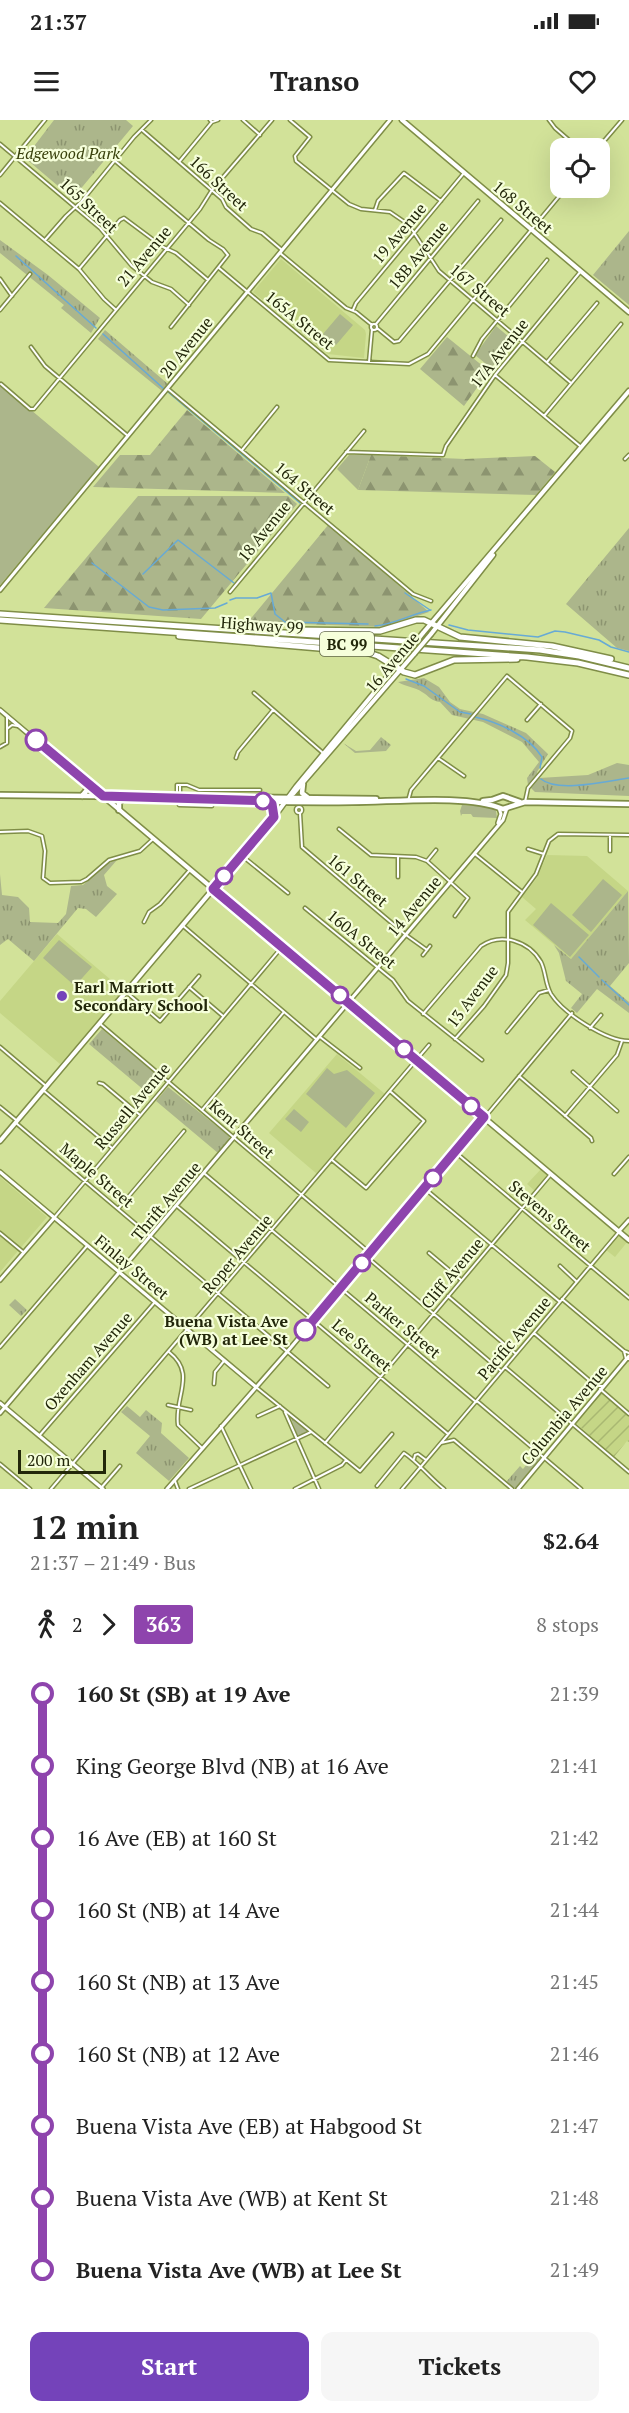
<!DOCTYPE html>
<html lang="en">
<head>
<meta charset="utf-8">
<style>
  :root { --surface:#fff; --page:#f6f6f6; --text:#222; --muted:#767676; --accent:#7443ba }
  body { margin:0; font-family:"PT Serif",serif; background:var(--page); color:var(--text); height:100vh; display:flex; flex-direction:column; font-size:22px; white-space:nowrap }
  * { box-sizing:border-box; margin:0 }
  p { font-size:20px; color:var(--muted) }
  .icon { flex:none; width:33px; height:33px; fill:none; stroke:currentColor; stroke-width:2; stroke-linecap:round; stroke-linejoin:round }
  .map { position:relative; height:1369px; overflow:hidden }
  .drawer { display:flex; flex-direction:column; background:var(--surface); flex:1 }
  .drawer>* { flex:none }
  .badge { padding:0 12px; border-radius:4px; font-size:21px; line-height:39px }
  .fabs { position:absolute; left:550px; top:18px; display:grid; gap:12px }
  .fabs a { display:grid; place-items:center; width:60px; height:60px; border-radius:12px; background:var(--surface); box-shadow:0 6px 24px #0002; font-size:30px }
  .scale { position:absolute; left:18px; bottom:15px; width:88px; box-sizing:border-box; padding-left:6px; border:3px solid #22270a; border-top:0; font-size:16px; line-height:21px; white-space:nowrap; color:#22270a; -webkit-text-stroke:4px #f6ffdb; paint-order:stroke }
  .map>.badge { position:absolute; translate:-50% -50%; box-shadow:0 0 0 3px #fff }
  .legs { display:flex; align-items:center; gap:9px; height:66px; padding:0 30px; font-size:20px }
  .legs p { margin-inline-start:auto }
  .headline { display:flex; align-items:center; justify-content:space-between; height:102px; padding:0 30px }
  h1 { font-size:33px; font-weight:700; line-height:45px }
  .cta { display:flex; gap:12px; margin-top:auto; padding:12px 30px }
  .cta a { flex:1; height:69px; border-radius:12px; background:var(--accent); color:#fff; font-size:24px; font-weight:700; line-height:69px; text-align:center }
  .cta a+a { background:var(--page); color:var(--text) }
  ul { padding:0 30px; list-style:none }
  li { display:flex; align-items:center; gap:21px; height:72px; font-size:22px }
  li i { display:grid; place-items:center; width:9px; height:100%; margin:0 8px; background:currentColor }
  li i::after { content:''; width:15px; height:15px; margin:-8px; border:4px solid; border-radius:50%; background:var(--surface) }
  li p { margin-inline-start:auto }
  li:first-child i { background:linear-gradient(#0000 50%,currentColor 0) }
  li:last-child i { background:linear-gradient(currentColor 50%,#0000 0) }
  .status { display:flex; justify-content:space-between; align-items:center; height:42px; padding:0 30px; background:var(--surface); direction:ltr }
  .status svg { height:16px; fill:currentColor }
  header { display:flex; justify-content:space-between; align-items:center; height:78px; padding:0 30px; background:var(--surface); font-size:27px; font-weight:700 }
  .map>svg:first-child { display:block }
  .built { fill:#c5d686 }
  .industrial { fill:url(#industrial-furrows) }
  .green { fill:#acb68b }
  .forest { fill:url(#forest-firs) }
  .park { fill:url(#park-tufts) }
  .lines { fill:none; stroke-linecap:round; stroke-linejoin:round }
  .stream { stroke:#67aad5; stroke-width:1.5 }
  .minor-casing { stroke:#7f8d47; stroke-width:5 }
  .tertiary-casing { stroke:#7f8d47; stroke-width:6 }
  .secondary-casing { stroke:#7f8d47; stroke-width:7 }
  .primary-casing { stroke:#7f8d47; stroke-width:8 }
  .motorway-casing { stroke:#7f8d47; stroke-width:8 }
  .minor { stroke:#fff; stroke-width:2 }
  .tertiary { stroke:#fff; stroke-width:3 }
  .secondary { stroke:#fff; stroke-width:4 }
  .primary { stroke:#fff; stroke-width:4.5 }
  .motorway { stroke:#fff; stroke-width:5 }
  .secondary-bridge-casing { stroke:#7f8d47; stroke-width:7; stroke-linecap:butt }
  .secondary-bridge { stroke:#fff; stroke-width:4 }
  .line-1-casing { stroke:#fff; stroke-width:14 }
  .line-1 { stroke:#8e44ad; stroke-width:9 }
  .stop-1-dot { fill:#fff; stroke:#8e44ad; stroke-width:3 }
  .poi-dot { fill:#7443ba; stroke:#f6ffdb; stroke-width:2 }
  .labels { text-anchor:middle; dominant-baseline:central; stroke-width:4.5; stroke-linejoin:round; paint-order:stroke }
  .shield { fill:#f6ffdb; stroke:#626849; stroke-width:1.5 }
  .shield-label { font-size:15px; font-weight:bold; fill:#22270a }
  .park-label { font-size:16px; font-style:italic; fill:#38400b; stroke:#f6ffdb }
  .street-label { font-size:16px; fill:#22270a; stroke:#f6ffdb }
  .poi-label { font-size:16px; font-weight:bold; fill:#22270a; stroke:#f6ffdb; text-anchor:start }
  .stop-label { font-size:16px; font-weight:bold; fill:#22270a; stroke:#f6ffdb; text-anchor:end }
</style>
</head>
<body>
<div class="status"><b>21:37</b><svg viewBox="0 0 49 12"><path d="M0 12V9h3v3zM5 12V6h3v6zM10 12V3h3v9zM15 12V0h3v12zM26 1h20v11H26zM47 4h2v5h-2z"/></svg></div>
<header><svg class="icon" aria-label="menu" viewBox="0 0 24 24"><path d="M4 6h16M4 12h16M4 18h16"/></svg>Transo<svg class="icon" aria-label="heart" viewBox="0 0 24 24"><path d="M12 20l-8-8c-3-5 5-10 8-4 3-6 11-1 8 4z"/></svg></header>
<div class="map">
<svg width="629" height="1369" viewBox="0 0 629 1369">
  <defs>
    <pattern id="industrial-furrows" width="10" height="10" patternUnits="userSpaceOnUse" patternTransform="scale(1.5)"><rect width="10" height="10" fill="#c5d686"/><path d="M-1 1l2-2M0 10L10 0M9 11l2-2" fill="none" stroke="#a9b872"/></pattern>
    <pattern id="forest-firs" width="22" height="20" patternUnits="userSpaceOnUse" patternTransform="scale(1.5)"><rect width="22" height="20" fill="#acb68b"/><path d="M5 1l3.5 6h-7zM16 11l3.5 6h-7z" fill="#8c9470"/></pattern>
    <pattern id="park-tufts" width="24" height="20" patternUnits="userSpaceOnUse" patternTransform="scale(1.5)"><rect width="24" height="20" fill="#acb68b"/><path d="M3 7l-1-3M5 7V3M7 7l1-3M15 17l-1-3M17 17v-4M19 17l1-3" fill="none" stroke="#8c9470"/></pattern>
  </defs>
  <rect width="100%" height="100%" fill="#d2e299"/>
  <path class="built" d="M281,139L365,210L366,214L364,238L328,234L253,172Z
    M547,735L587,736L628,771L571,839L525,800L536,789L522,777L537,758Z
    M57,814L124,871L60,944L0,893V881Z
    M337,934L385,974L317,1054L269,1013Z
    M542,1048L546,1051V1056L535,1071L527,1064Z
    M0,1057L47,1097L0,1152Z
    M618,1115L628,1121L615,1137L606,1130Z"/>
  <path class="industrial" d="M603,1273L629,1297V1322L627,1321L614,1337L576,1303L598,1274Z"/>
  <path class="green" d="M340,194L353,205L336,225L323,214Z
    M0,264L99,347L0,465Z
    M349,335H371L358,370L337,349Z
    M462,685L493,687L496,691L497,698L473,697L471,694H462L461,696L460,691Z
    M603,759L622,775L591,812L572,795Z
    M551,783L589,815L570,837L533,805Z
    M59,820L92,847L75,866L43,838Z
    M327,948L334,954L347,950L375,973L346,1008L306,974Z
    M294,989L309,1002L301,1012L285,999Z"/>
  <path class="forest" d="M447,217L489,251L464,286L420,249Z
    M187,290L285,373L93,367L120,335H150Z
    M371,335L465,339L535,336L555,352L536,375L358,370Z
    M138,376H288L297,384L201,499L44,488Z
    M329,404L429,492L386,507L248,502Z"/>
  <path class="park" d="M54,0H126L133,6L78,72L67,68L64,71L25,38Z
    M629,111V185L593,155Z
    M0,120L48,155L100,198L91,213L61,188L64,185L0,133Z
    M496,206L514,221L491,248L475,235Z
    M105,210L168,264L162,271L98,219Z
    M629,408V531L617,528L566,484Z
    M424,558L439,567L450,582L460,589L483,594L526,613L548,634L537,652L539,658L588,655L617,643L629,645V676L535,672L528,665L527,658L539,642L522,622L483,602L452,595L440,582C431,581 429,576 422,572C415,567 406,567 398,562Z
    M381,617L391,625L386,631L355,633L343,623L356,631L370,630Z
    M117,740L104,755L107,766L117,774L96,797L86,789L78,788L34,841L8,819L0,825V754L2,775L18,777L29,788L30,802L58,803L66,794L71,766L83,765L106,744Z
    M628,771L629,843L610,866L629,882V893L597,869L577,893L571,888L582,874L566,861L559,833L554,825L571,839Z
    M102,909L163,960L151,976L89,924Z
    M168,967L229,1016V1019L218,1033L156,981Z
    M15,1179L27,1190L21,1196L9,1185Z
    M127,1286L140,1297L146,1290L162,1303L161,1313L189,1338L169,1361L136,1333L150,1316L121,1292Z
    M291,1298L306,1309L307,1313L298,1317Z
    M536,1333L540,1337V1340L517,1368H514L506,1362L520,1346L523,1349Z"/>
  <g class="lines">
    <path class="stream" d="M16,136L96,208
      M103,214L164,269
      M168,272L300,383
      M306,383L403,464
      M92,443L149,487L163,490L215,488L227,483
      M143,454L178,420L234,463
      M405,473L430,490
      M230,480L236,478H257L271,473L275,494L285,502L368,504
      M449,505L468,510L538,517L555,511L565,512L599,520L611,527L629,532
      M375,506C395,504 411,494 431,490
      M406,559L424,566L460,592L471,594
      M475,597C498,602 529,616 542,637L540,648
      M541,659C557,673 608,661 629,658
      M579,837L599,857
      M602,860L629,885"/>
    <defs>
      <path id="minor" d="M210,0L212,2L218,0
        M243,0L260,15
        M290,0L310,17L295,36L296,41L349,84L361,89L390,92L409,105L439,151L571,263
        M549,0L555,8L578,28
        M142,10L222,79L226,87L251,109L262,113L282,130
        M0,24L100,108L132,146L152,162L171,169L189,185
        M598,28L622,0
        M114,40L209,120L223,129L228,135L171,207
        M179,42L212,2
        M0,55L45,0
        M0,83L79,149L104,179L115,189
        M375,90L378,81L404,53L441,81
        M45,120L66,96L81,82L134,17L151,0
        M280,133L346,188L356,192L372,205
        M219,148L329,240L409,244L428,234L566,68
        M79,149L120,100L124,98L163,127L176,133L208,160
        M0,159L12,176
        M0,190L30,154
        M353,190L356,183L464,53
        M371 207a3 3 0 1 1 6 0a3 3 0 1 1-6 0Z
        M376,204L478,81
        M377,208L394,222L399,221L501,100
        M31,227L45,246L128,316
        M473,236L482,219L547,140
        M369,242L372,209
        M547,242L597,183
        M495,255L580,326
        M1,264L30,289H34L200,89L212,70L272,0
        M168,269L413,474L431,481
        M544,296L621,204
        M242,330L277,287
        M346,332L443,335L446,326L495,255L581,151
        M625,339L629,335
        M230,472L364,311
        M254,573L323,633
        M527,600L541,584
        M7,609L12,605L18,606
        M0,627L7,623V596
        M236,638L238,632L273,590
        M438,638L464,656
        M177,677V665H187L199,670H260
        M178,677L179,685L212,686
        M180,677V665
        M408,681L411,670L507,556L572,611L570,618L528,668L525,682
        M296 690a3 3 0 1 1 6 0a3 3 0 1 1-6 0Z
        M300,693L302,727L406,815L427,830
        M339,709L371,735L416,737L427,741L468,778L455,796
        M0,712L28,711L42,716L45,731L43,758L50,763L81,762L87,759L109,740L140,731L153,719
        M528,729L544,734
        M610,731V715
        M475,734L522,772
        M241,735L288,773
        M398,737V757
        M427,741L436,730
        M305,788L393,860L408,881L482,940
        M144,802L149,792L160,784L189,751
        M182,805L317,920
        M423,835L430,826
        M189,867L223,896
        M126,872L160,901L199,856
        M423,894L481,826C501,812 529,821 541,842C546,852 545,864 551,874C563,893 606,921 629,921
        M99,903L370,1133
        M590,908L601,895
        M507,912L539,873L549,870
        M320,917L360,948
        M455,919L484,886L506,855L508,843V792L536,754L549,721L558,714L629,715
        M0,927L46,966
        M573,952L617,991
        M519,956L591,1018L592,1021
        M99,963L103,964L140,995
        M43,970L112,1028
        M0,987L16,1000
        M202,990L284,892
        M565,996L617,935L622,921
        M485,997L572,893
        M16,1003L328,1266
        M455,1032L629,1178
        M332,1040L366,1068L424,1001L391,972
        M205,1054L476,1282
        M614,1054L629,1037
        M424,1068L560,1182
        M177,1086L448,1314
        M118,1089L184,1011
        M54,1098L282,827
        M0,1113L23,1132
        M429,1133L461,1160
        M367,1137L501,1251
        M560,1146L576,1161
        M448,1176L516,1234
        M562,1179L624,1231L629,1233
        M534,1213L596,1266H603
        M0,1227L87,1126
        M624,1231L626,1239H629
        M169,1232C197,1254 174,1276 178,1305L202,1328
        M505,1247L629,1352
        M214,1264L215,1252L224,1241
        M256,1267L360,1351L392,1314
        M600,1269L629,1294
        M477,1281L581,1369
        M168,1285L191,1290
        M285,1292L319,1369
        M258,1296L280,1286
        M221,1306L251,1369
        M39,1316L155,1182
        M325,1323L551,1054
        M441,1323L454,1320L512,1369
        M414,1339L415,1335L418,1334L426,1340
        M0,1344L30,1369
        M175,1361L178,1369
        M377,1366L404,1333C419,1343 429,1357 444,1369
        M101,1368L120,1346
        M51,1369L429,925
        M189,1369L311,1312
        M295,1369L342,1345L346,1340
        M402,1369L619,1112"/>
      <path id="tertiary" d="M0,470L390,0
        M0,590L101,675
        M498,703L501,694L499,688
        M0,1052L256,1267
        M619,1111L629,1100
        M0,1160L54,1098
        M0,1283L103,1369
        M0,1293L503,700L507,688
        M167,1369L287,1232L485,997
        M518,1369L629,1236"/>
      <path id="secondary" d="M402,0L629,192
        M423,513L629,271
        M431,514L493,435
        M293,674L414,534
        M103,676L629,1120
        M0,1021L274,697L296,667L407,533"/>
      <path id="primary" d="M303,664L302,673L307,677
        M0,675L184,677
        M82,676L87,670L86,662
        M183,677C239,681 296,683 353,682C393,682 468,674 503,689L525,682L629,684
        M208,677L376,679
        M269,681L274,686V697
        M483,681L492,680L503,676L520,682
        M119,690V683L125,676"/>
      <path id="motorway" d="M0,494L540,530L579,536L629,548
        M0,500L527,537L578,543L629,555
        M295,510L380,511L416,500H424L460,517L552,526L611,539
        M179,516L366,532L378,536L404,552L415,555L454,540L517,539"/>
    </defs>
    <use href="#minor" class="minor-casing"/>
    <use href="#tertiary" class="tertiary-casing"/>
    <use href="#secondary" class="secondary-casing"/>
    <use href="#primary" class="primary-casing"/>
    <use href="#motorway" class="motorway-casing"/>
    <use href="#minor" class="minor"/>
    <use href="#tertiary" class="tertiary"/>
    <use href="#secondary" class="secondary"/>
    <use href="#primary" class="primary"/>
    <use href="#motorway" class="motorway"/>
    <defs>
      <path id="secondary-bridge" d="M407,533L423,513
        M414,534L431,514"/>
    </defs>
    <use href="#secondary-bridge" class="secondary-bridge-casing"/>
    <use href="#secondary-bridge" class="secondary-bridge"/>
  </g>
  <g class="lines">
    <defs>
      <path id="line-1" d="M36,620L103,676L269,681L272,684L274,697L213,769L484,997L305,1210"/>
    </defs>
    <use href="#line-1" class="line-1-casing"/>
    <use href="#line-1" class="line-1"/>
  </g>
  <g class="stop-1-dot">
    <circle cx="36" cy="620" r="10"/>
    <circle cx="263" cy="681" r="8"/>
    <circle cx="224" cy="756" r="8"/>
    <circle cx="340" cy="875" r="8"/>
    <circle cx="404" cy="929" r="8"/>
    <circle cx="471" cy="986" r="8"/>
    <circle cx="433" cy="1058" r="8"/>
    <circle cx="362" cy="1143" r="8"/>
    <circle cx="305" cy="1210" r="10"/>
  </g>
  <circle class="poi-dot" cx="62" cy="876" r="6"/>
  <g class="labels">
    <rect class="shield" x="320" y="512" width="54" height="24" rx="4.5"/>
    <g class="shield-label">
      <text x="347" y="524">BC 99</text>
    </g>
    <g class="park-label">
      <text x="68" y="33">Edgewood Park</text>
    </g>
    <g class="street-label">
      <text transform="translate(219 63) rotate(43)">166 Street</text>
      <text transform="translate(89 85) rotate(43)">165 Street</text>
      <text transform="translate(523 87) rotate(40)">168 Street</text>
      <text transform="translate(399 113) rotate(-50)">19 Avenue</text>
      <text transform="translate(418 135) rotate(-50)">18B Avenue</text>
      <text transform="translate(144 136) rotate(-50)">21 Avenue</text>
      <text transform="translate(480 170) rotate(40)">167 Street</text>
      <text transform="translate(300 200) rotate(39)">165A Street</text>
      <text transform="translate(186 227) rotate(-51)">20 Avenue</text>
      <text transform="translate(499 233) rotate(-52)">17A Avenue</text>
      <text transform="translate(305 368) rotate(40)">164 Street</text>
      <text transform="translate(264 411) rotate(-51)">18 Avenue</text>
      <text transform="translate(262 505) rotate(4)">Highway 99</text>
      <text transform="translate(392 542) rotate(-50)">16 Avenue</text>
      <text transform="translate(358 760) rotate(40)">161 Street</text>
      <text transform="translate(414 786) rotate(-50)">14 Avenue</text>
      <text transform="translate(362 819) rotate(39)">160A Street</text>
      <text transform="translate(472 876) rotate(-53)">13 Avenue</text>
      <text transform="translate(132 986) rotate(-50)">Russell Avenue</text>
      <text transform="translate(242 1009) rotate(41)">Kent Street</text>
      <text transform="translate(97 1055) rotate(40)">Maple Street</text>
      <text transform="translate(166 1081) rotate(-50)">Thrift Avenue</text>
      <text transform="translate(550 1096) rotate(40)">Stevens Street</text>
      <text transform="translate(237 1134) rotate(-50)">Roper Avenue</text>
      <text transform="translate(132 1147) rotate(40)">Finlay Street</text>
      <text transform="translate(452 1153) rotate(-50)">Cliff Avenue</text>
      <text transform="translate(403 1205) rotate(40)">Parker Street</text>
      <text transform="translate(514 1218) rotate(-50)">Pacific Avenue</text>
      <text transform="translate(362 1225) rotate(40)">Lee Street</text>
      <text transform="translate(88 1241) rotate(-49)">Oxenham Avenue</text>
      <text transform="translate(564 1295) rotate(-50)">Columbia Avenue</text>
    </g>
    <g class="poi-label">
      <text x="74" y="867">Earl Marriott<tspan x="74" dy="18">Secondary School</tspan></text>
    </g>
    <g class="stop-label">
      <text x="288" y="1201">Buena Vista Ave<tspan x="288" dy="18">(WB) at Lee St</tspan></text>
    </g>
  </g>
</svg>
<div class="fabs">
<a><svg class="icon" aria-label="locate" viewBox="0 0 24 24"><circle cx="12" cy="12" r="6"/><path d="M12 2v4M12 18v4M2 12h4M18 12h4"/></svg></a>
</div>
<div class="scale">200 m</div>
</div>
<section class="drawer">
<div class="headline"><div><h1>12 min</h1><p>21:37 – 21:49 · Bus</p></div><b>$2.64</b></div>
<div class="legs"><svg class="icon" aria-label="walk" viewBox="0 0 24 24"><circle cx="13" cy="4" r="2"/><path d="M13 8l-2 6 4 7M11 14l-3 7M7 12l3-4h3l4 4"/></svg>2<svg class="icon" aria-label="forward" viewBox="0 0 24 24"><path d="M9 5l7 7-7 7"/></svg><b class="badge" style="background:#8e44ad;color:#fff">363</b><p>8 stops</p></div>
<ul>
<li><i style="color:#8e44ad"></i><b>160 St (SB) at 19 Ave</b><p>21:39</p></li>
<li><i style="color:#8e44ad"></i><span>King George Blvd (NB) at 16 Ave</span><p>21:41</p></li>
<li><i style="color:#8e44ad"></i><span>16 Ave (EB) at 160 St</span><p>21:42</p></li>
<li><i style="color:#8e44ad"></i><span>160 St (NB) at 14 Ave</span><p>21:44</p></li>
<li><i style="color:#8e44ad"></i><span>160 St (NB) at 13 Ave</span><p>21:45</p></li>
<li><i style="color:#8e44ad"></i><span>160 St (NB) at 12 Ave</span><p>21:46</p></li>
<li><i style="color:#8e44ad"></i><span>Buena Vista Ave (EB) at Habgood St</span><p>21:47</p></li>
<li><i style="color:#8e44ad"></i><span>Buena Vista Ave (WB) at Kent St</span><p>21:48</p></li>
<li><i style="color:#8e44ad"></i><b>Buena Vista Ave (WB) at Lee St</b><p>21:49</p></li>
</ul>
<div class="cta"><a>Start</a><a>Tickets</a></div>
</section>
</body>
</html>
